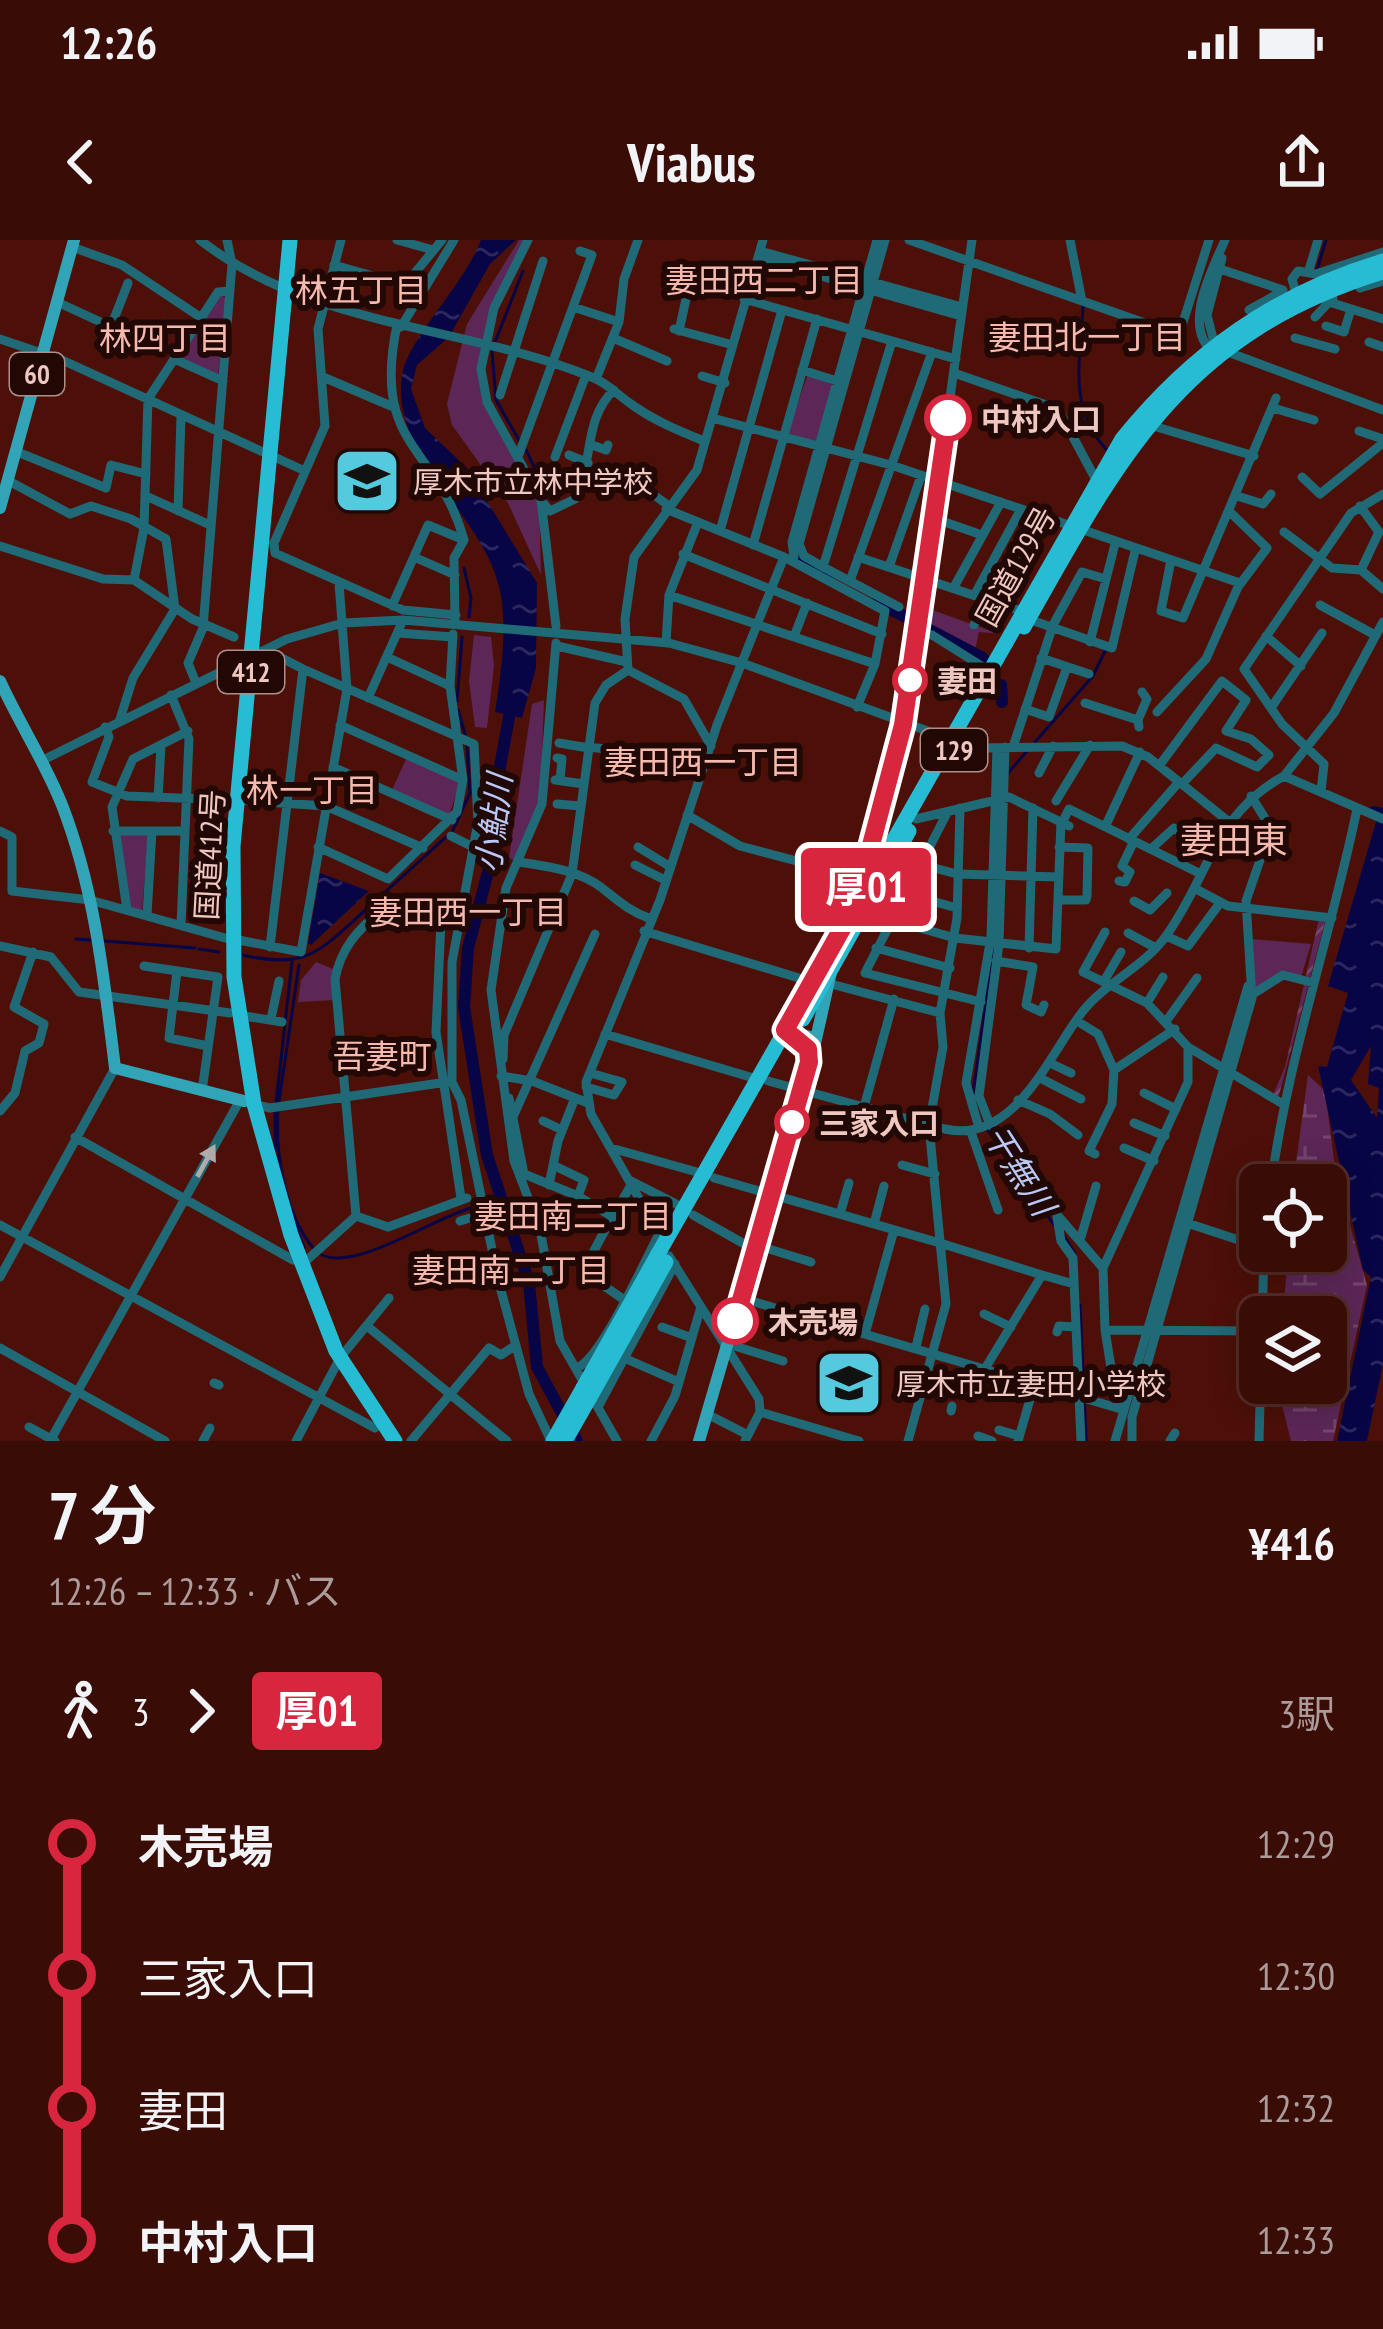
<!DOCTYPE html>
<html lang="ja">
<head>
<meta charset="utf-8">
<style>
  :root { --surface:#3a0c06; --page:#411510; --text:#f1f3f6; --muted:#ab9b9b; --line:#542c28 }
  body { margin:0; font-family:"PT Sans Narrow","Noto Sans JP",sans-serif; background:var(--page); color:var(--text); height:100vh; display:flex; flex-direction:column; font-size:45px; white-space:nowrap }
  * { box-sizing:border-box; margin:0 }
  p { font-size:39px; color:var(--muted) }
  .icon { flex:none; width:66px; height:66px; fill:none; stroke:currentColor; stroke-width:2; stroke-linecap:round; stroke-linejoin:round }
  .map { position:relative; height:1201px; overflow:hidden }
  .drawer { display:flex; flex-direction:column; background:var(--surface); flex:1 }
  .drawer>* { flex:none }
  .badge { padding:0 24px; border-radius:9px; font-size:42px; line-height:78px }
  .fabs { position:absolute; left:1239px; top:924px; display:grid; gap:24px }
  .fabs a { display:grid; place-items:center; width:108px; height:108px; border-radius:18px; background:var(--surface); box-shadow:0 6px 30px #0003,0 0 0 3px var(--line); font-size:60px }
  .map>.badge { position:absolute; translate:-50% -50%; box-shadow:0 0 0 6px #fff }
  .legs { display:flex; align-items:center; gap:18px; height:132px; padding:0 48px; font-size:39px }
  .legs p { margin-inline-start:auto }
  .head { display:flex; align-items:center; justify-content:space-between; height:204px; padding:0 48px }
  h1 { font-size:66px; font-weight:600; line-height:90px }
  ul { padding:0 48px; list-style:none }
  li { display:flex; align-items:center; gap:42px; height:132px; font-size:45px }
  li i { display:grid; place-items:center; width:18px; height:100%; margin:0 15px; background:currentColor }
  li i::after { content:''; width:30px; height:30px; margin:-15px; border:9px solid; border-radius:50%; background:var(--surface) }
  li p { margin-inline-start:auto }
  li:first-child i { background:linear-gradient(#0000 50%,currentColor 0) }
  li:last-child i { background:linear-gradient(currentColor 50%,#0000 0) }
  .status { display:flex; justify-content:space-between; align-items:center; height:84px; padding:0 60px; background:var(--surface); direction:ltr }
  .status svg { height:33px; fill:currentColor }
  header { display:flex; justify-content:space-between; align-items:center; height:156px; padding:0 48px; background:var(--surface); font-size:54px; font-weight:600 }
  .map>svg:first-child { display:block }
  .wetland { fill:url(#wetland-marsh) }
  .park { fill:#5c2757 }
  .garden { fill:url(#garden-furrows) }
  .water { fill:url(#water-ripples); fill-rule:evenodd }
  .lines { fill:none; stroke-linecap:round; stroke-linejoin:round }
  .stream { stroke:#080546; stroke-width:3 }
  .river { stroke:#080546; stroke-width:12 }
  .minor { stroke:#206976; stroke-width:9 }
  .major { stroke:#31a4b7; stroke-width:12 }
  .highway { stroke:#26bcd4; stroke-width:15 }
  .highway-bridge { stroke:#26bcd4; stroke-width:15 }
  .oneway { fill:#b0abaa }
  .line-1-casing { stroke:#fff; stroke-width:27 }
  .line-1 { stroke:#d7263d; stroke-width:18 }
  .stop-1-dot { fill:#fff; stroke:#d7263d; stroke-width:6 }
  .labels { text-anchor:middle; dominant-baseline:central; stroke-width:12; stroke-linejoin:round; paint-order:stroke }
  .shield { fill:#220805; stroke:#b18e88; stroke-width:3 }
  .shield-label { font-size:27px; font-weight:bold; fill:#eec7c0 }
  .stop-label { font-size:30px; font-weight:bold; fill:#eec7c0; stroke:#220805; text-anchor:start }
  .poi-label { font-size:30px; fill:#eec7c0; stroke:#220805; text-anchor:start }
  .street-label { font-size:30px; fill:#eec7c0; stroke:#220805 }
  .neighbourhood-label { font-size:33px; fill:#f6b9ad; stroke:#220805 }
  .water-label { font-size:33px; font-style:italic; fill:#b9c8f7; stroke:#220805 }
  .quarter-label { font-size:36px; fill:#f6b9ad; stroke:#220805 }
</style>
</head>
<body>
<div class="status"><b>12:26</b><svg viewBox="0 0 49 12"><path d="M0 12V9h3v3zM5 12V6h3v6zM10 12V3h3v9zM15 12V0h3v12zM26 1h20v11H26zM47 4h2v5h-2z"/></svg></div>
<header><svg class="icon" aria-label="back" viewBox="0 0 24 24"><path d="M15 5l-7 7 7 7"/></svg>Viabus<svg class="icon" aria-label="share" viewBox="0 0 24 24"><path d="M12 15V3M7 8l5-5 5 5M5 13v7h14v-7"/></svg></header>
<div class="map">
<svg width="1383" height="1201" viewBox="0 0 1383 1201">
  <defs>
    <pattern id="wetland-marsh" width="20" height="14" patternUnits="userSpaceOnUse" patternTransform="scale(3)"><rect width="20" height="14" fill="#5c2757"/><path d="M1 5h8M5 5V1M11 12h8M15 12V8" fill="none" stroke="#74456d"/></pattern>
    <pattern id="garden-furrows" width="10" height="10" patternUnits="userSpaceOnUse" patternTransform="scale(3)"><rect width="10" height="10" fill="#5c2757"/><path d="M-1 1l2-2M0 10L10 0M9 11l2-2" fill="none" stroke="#74456d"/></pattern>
    <pattern id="water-ripples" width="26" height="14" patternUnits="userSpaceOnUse" patternTransform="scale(3)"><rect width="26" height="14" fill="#080546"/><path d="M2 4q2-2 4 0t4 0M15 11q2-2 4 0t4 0" fill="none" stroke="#2c285f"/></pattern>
  </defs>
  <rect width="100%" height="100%" fill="#4d1008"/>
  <path class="wetland" d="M1308,835L1325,851L1336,936L1367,1045L1333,1201H1291L1278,1149L1279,1143H1326V1077H1283L1288,1011H1326V945H1293Z"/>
  <path class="park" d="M519,0H526L484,99L485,160L539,259L541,335L508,263L452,185L447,164L467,84Z
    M220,55L226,58L218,136L179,118Z
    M808,134L833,145L816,201L787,193Z
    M927,368L999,394L979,392L975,410L925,383Z
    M474,395L491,397L494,426L487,488L475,487L469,441Z
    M544,460L540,564L514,620L509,618L532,464Z
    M407,517L460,541L449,576L392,550Z
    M118,593L148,595L142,671L130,668Z
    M1251,699L1311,704L1301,737L1282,733L1255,748Z
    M316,722L333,729L335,760L298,762L301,740Z"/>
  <path class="garden" d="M1319,679L1325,682L1278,859L1273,855L1285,827Z"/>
  <path class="water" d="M481,0H516L490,24L449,97L417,125L411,149L425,188L467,228L537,343L536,428L522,478L495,472C501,434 509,380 498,343C479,272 390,215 402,135C407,100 464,45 481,0Z
    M1374,566L1383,568V1124L1367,1201H1337L1371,1037L1363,1030L1318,826L1327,827L1348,753L1328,746L1378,575L1365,569ZM1371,806L1368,844L1379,848L1377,878L1351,840Z
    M320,633L369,651L311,705L308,703Z"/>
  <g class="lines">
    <path class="stream" d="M1317,30L1326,0
      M1083,66C1081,119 1067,167 1106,209
      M495,102L523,31
      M492,111L496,160L520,202
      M526,210L547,254
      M464,328L471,358L469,377
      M457,461L462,397
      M458,470L465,494
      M1035,502L1093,436L1105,411
      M1008,533L1028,510
      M452,592L470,553L467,505
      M372,664L446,597
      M76,699L91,700
      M104,701L195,708
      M199,709L219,712
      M242,715C310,730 320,710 369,667
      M973,853L994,709
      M279,861L299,725
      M276,863L292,722
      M278,870C275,914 285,975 314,1009
      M275,872V911
      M987,889L1054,985
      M486,965L499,963
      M295,983L304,1008
      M1064,996L1075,1014
      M322,1015C357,1031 433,978 471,968
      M1080,1065L1086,1201"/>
    <path class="river" d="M802,321L828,335
      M877,362L913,381
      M924,387L983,418
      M1001,445L1002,462
      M512,461L499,532L498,594L468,708L464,767L487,915L529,1043L537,1127L577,1201"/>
    <path class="minor" d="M200,0C314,89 464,84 594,138C608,144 618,155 631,164C653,180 679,191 704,201
      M341,0L318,89L325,186L274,303L275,313L403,370L456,375
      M397,0L433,10
      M528,0L494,68L481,129L487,162L541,260L556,386
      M909,0L1179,95L1209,0
      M1070,0L1082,61
      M72,7L122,25L203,79
      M760,11L962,67
      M758,18L961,76
      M334,25L405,45L442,0
      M1220,29L1283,50
      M1309,30L1318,0
      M1360,48L1383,41
      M1296,53L1292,39L1298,31L1316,34L1383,12
      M744,59L956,119
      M1326,61L1383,79
      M57,62L105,84L114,79L128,43
      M573,67L619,82
      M1249,70L1283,51
      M1315,77L1333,58
      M397,85C371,209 438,205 464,300L454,318L455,380
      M1326,86L1344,92L1351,69
      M401,87L454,0
      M674,89L733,105
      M679,91L686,59
      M613,98L667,121
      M1295,98L1335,109
      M0,99L62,120L263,212
      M892,101L823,327L899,367
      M1369,102L1383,107
      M1215,106L1207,75L1222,18
      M1225,111L1383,170
      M1214,113C1181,87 1212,30 1225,0
      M174,119L223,141
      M802,130L837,141
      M954,133L1058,169L1095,238
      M702,136L725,143
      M323,137L391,166
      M596,139L619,82L624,39L638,0
      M500,155L543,21
      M1273,168L1314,180
      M712,178L891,225L1240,343
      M1150,185L1254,216
      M1359,191L1383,199
      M592,205L606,210L608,205
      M15,211L106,248L111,225L146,234
      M519,214L592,15L580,11
      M270,215L305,231
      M569,215L588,223
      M555,217L586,135
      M1302,237L1320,254L1383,203
      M631,238L669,266
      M7,240L70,274L91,266L131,279L166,299L175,369L133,438L120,479
      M146,256L210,285
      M1237,256L1263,264L1271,254
      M541,260L550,271L575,259C594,222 583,179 614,150
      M1360,266L1379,292L1361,330L1383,349
      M666,269L784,317L885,371L875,424L857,467
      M178,271L181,177
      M933,278L982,295
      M720,291L782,70
      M1284,292L1332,328L1361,330
      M753,305L817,79
      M0,306L103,339L134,340L192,379L234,397
      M683,314L882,394
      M414,317L455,335
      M794,317L792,302L877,0
      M858,317L1021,371
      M1171,320L1161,371L1183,378L1276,158
      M823,327L804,316L799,304L885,0
      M889,327L921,236
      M134,340L144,288L148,159L218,52L230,51
      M850,341L932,112
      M954,347L1001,262
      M975,354L1021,269
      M669,355L875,424
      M995,362L1042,277
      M1320,365L1375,395
      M392,366L428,285L464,300
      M1028,379L1112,408L1135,311
      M974,385L984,358
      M398,393L453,397
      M917,393L932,395L988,430
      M795,394L807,363
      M1266,396L1301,426
      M1090,402L1115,304
      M556,403L542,564L506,648L491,750L514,921L540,989L560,1101L617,1201
      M666,403L669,355L698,282
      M557,406L627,422
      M276,415L303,429
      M387,417L450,446
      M1041,418L1089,434
      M628,430L625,379L634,317L697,230L763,0
      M628,430L684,459L711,506
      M196,443L188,423L203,388L232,24L227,0
      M171,455L189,499L181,685
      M368,458L403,380
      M1085,463L1138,480L1139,487
      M1273,465L1322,393
      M1025,469L1049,477L1067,427
      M1157,472L1206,419L1238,347L1267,308L1230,272
      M1138,480L1147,459L1142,452
      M340,485L463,540
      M105,487L109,497L92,542L127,556L230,560
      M559,503L589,508
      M589,507L621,511
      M1005,507L999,704L979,856L989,882L1046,962L1103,1028
      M1013,507L1053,385L1082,332L1106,339
      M557,518L562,519L560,540
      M41,521L287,399L343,383L403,380L669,403L742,423L974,508L1122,506L1148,517L1228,581
      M1159,526L1222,441L1246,460L1226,491L1251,499L1269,515L1257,527L1216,508L1182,544
      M333,527L452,580
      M1039,533L1053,506
      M1284,536L1334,473L1383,382
      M555,540L584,544
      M1321,552L1324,524L1282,484L1244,429L1351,273L1383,254
      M158,558L161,506
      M237,560L326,566L423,608
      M1056,561L1090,505
      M557,564L581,566
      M947,573L865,733L981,762
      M687,575L740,606L854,636L864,633
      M916,579L1009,557L1069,586
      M1062,583L1069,569L1201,634
      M1105,587L1140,512
      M0,591L12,597V651L90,660L225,698
      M113,591H184
      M451,596L473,607
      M1129,599L1179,542
      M318,607L388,639L457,572L463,540L450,446L453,394
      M638,607L669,626
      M1152,608L1174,588L1212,612
      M518,622C545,626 580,630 602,648C620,662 629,671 651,679
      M919,624L957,634L1059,637
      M635,625L665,640
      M1119,641L1125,642L1130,632L1122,626L1134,601
      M866,646L867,620L907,466L972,0
      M1194,648L1228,666L1332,678
      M903,653L957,668
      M1058,660H1086L1087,656L1088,608L1059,607
      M1134,661L1150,670L1167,653
      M127,670L112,567L133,519L188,491
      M864,672L955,698L1056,709L1061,582
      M147,675L152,591
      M441,681L436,792L461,958
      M644,691L812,742
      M1105,692L1083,732L1147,763L1188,807V842L1103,1028L1105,1090L1117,1165
      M1128,693L1156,708
      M1166,696L1188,706L1220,663
      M233,699L301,712L347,449L339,343
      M0,706L51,717L79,752L230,773
      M270,707L303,429L474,504L478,582L452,722V842L461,860L499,1043L529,1154L551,1201
      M876,708L950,728
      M1029,708L1033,568
      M996,721L1033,727L1026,765L1041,772L1044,765
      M144,726L218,737L202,851
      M177,731L169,798L208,806
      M1104,741L1121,712
      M831,744L940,773
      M1253,754L1283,735L1314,743
      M1147,763L1163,737
      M238,775L282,782
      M271,779L279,741
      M1167,780L1197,738
      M1077,781L1098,794L1114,830L1112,864L1089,911L1095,914
      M605,794L757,839
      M1188,807L1283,864
      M503,819L504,795L572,634L595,463L606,445L628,430
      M1050,823L1071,833
      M1114,830L1175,789
      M501,836L532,841L588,863
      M1040,838L1081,859
      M768,841L945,889C1015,905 1049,814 1083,771C1106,742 1144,727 1166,696C1209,636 1214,574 1284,536L1383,579
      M586,847L614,855L622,842L590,833
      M1144,853L1176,869
      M509,858L524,934L578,956
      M1018,860L1050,874L1078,895
      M256,865L270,868L447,842
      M864,867L894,759
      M0,871L15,853L25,811L39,803L44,784L14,767L33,712
      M513,877L595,694
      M543,881L562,890
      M1134,883L1165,896
      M979,888L966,843L991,697L997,508
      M971,892L998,970
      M75,897L293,1020H307L356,976L335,739C341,708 357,691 380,671L457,682
      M611,908L704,934
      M1124,908L1154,921
      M902,925L935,934
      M555,926L584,940L578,956L611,976
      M714,938L940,1003
      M631,941L684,968
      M549,945L558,901L575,858
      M1271,945C1288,817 1331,695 1357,569
      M840,974L849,943
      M693,975L755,1010
      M356,976L388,987L467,958
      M1057,977L1061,1001L1073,1018L1081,1201
      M460,981L483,974
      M1187,983L1260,1007
      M874,984L884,946
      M0,985L375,1188
      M1081,997L1096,946
      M940,1003L1042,1035L986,1127
      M665,1004L591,874L586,842L660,660L717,485L784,317
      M756,1005L811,1022
      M669,1016L759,1159L760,1172L745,1201
      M1042,1035L1074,1044
      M0,1037L115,828
      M741,1058L1121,1169
      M623,1059L584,1032C598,999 615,974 631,945
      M984,1074L1011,1087
      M367,1086L507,1201
      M662,1087L692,1098
      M1105,1090L1259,1091
      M1057,1092L1059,1086L1076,1087
      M865,1094L894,990
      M728,1104L783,1121
      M916,1107L925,1069
      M0,1108L165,1201
      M624,1118L679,1142
      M577,1128C602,1117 643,1024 658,996
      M214,1143L219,1145
      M924,1145L961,1155
      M598,1167L675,1024
      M951,1171L952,1166
      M760,1172L859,1201
      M707,1174L748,1195
      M29,1187L55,1201
      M999,1190L1019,1196
      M978,1196L992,1201
      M50,1201L240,860
      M203,1201L210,1188
      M296,1201L340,1118L389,1058
      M411,1201L489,1108L501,1115L516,1105
      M651,1201L675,1156L700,1070
      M908,1201L946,1064L929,885L943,807L940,773L957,678L960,568
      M1018,1201L1035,1142
      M1115,1201L1248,746
      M1132,1201V1177L1252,758L1246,661L1271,588L1251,556
      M1170,1201L1175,1193
      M1259,1201L1264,1011"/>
    <path class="major" d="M0,268L74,0
      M0,441C19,483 45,522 62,565C95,650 104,739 115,828L244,861
      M785,790L808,809L809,821
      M785,790L810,797L814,808
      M699,1201L814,808L831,732"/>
    <path class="highway" d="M290,0L233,606L234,737L254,864L291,995L336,1111L395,1201
      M1024,387C1120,216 1182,94 1383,32
      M803,779L909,591
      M658,1014L1122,199C1192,112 1276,53 1383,21
      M553,1201L583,1148
      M565,1201L589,1159"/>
    <path class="highway-bridge" d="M583,1148L658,1014
      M589,1159L666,1022"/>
  </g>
  <defs><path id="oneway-solid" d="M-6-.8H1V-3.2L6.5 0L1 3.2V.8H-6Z" transform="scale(3)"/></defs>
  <use class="oneway" href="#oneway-solid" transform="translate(206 921) rotate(-61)"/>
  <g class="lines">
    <defs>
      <path id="line-1" d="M735,1081L809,822L808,809L785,790L866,646L867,620L903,485L948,178"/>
    </defs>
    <use href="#line-1" class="line-1-casing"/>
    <use href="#line-1" class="line-1"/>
  </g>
  <defs>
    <symbol id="school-square" viewBox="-11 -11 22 22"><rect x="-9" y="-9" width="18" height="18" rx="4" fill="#55cadf" stroke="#220805"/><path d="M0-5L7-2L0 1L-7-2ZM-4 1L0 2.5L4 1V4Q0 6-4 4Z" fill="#111"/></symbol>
  </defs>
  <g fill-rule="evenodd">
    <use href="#school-square" x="329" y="203" width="76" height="76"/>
    <use href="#school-square" x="811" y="1105" width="76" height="76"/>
  </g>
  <g class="stop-1-dot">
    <circle cx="948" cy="178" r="21"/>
    <circle cx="910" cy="440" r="15"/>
    <circle cx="792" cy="882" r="15"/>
    <circle cx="735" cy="1081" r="21"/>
  </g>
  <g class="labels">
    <g class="shield">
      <rect x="10" y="113" width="54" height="42" rx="9"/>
      <rect x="218" y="411" width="66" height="42" rx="9"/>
      <rect x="921" y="489" width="66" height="42" rx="9"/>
    </g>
    <g class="shield-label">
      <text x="37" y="134">60</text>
      <text x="251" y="432">412</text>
      <text x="954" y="510">129</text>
    </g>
    <g class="stop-label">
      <text x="981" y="178">中村入口</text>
      <text x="937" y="440">妻田</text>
      <text x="819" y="882">三家入口</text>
      <text x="768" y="1081">木売場</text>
    </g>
    <g class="poi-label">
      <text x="413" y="241">厚木市立林中学校</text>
      <text x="896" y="1143">厚木市立妻田小学校</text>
    </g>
    <g class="street-label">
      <text transform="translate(1015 326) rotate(-61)">国道129号</text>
      <text transform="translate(209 615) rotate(-87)">国道412号</text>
    </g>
    <g class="neighbourhood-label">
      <text x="764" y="39">妻田西二丁目</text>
      <text x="361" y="49">林五丁目</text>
      <text x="1087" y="96">妻田北一丁目</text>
      <text x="165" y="97">林四丁目</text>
      <text x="703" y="521">妻田西一丁目</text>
      <text x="312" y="549">林一丁目</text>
      <text x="468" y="671">妻田西一丁目</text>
      <text x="382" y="815">吾妻町</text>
      <text x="573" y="975">妻田南二丁目</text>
      <text x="511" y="1029">妻田南二丁目</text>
    </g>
    <g class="water-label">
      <text transform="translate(493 583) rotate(-83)">小鮎川</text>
      <text transform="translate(1020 930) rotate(57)">干無川</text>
    </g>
    <g class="quarter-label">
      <text x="1234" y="599">妻田東</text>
    </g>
  </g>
</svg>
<div class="fabs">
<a><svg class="icon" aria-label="locate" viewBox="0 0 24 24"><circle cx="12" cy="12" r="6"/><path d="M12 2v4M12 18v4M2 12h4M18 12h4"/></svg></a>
<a><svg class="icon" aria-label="layers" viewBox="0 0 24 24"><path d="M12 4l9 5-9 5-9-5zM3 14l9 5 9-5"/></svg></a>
</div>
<b class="badge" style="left:866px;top:647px;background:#d7263d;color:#fff">厚01</b>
</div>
<section class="drawer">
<div class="head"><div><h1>7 分</h1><p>12:26 – 12:33 · バス</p></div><b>¥416</b></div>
<div class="legs"><svg class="icon" aria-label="walk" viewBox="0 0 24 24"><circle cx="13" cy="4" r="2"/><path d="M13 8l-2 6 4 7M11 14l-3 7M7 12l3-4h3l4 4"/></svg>3<svg class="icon" aria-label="forward" viewBox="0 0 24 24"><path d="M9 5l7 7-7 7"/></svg><b class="badge" style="background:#d7263d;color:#fff">厚01</b><p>3駅</p></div>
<ul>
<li><i style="color:#d7263d"></i><b>木売場</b><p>12:29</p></li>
<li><i style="color:#d7263d"></i><span>三家入口</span><p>12:30</p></li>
<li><i style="color:#d7263d"></i><span>妻田</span><p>12:32</p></li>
<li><i style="color:#d7263d"></i><b>中村入口</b><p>12:33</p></li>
</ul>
</section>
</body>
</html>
